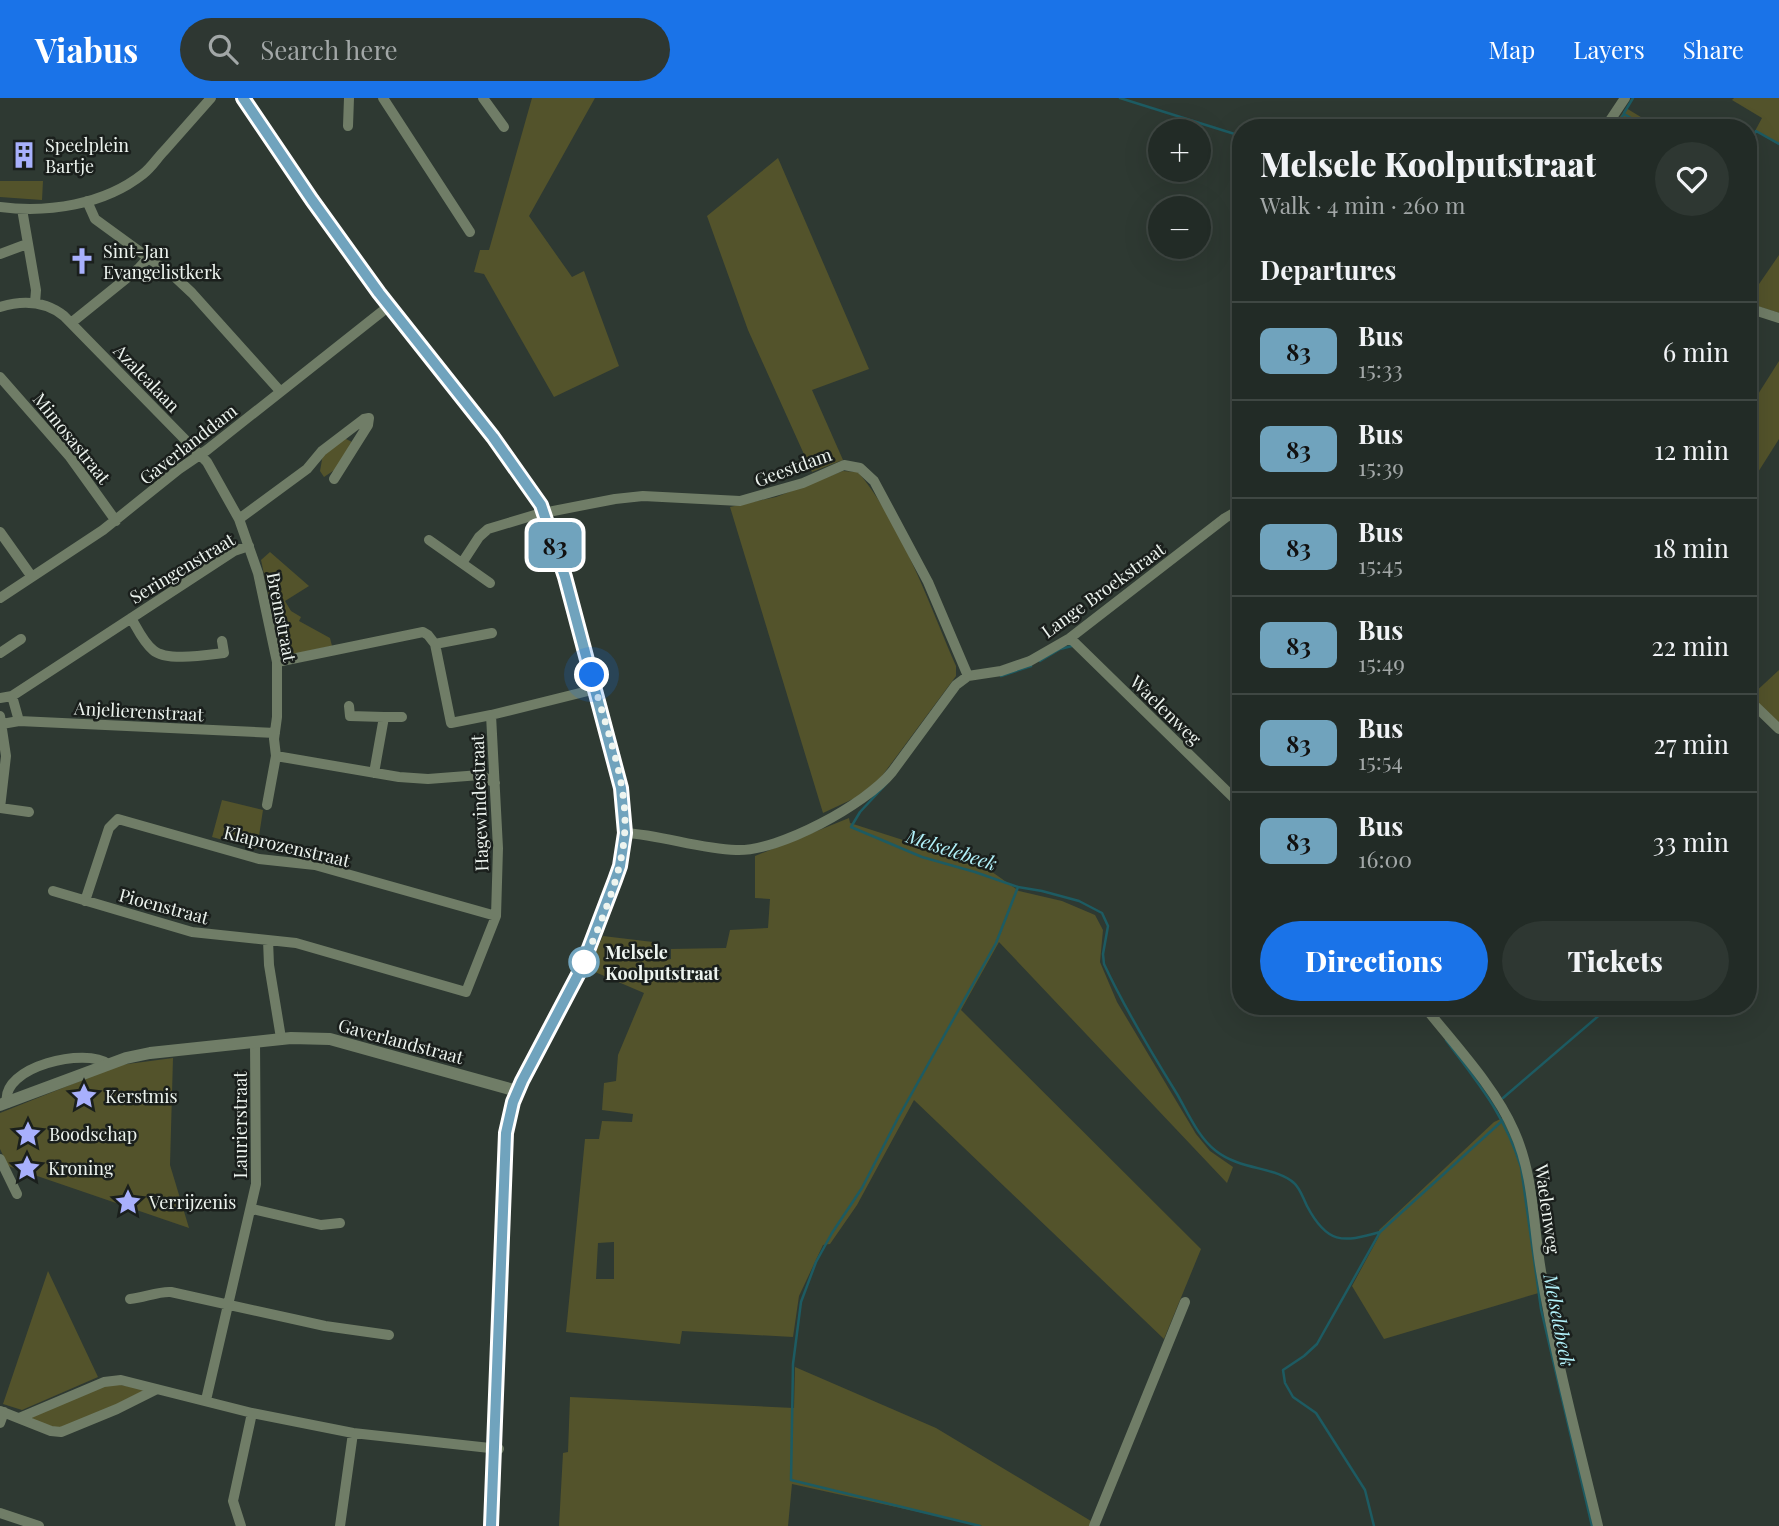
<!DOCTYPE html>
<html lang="en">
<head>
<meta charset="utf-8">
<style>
  :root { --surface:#222b26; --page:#2e3732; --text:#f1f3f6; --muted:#a2a7a7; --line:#3f4743; --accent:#1a73e8 }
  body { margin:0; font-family:"Playfair Display",serif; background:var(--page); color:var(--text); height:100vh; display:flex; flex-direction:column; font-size:26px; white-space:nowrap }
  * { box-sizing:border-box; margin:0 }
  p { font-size:23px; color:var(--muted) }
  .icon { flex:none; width:38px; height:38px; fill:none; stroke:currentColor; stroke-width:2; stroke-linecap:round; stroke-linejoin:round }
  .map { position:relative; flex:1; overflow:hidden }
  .details { position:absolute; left:1232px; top:21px; width:525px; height:896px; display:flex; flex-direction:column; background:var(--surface); border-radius:28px; box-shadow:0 7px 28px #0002,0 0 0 2px var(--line) }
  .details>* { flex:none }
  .badge { padding:0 14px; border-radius:10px; font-size:24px; line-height:46px }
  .controls { position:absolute; left:1148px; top:21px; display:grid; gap:14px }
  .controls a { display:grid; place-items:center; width:63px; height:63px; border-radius:50%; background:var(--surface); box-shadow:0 7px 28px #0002,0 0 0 2px var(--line); font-size:35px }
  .you { position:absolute; width:35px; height:35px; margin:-18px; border:5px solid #fff; border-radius:50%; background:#1a73e8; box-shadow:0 0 0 10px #1a73e833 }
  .map>.badge { position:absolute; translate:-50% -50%; box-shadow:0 0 0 4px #fff }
  h2 { padding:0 28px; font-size:26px; line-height:63px }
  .round { display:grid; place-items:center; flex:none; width:74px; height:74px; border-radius:37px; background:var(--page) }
  .overview { display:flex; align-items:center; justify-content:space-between; height:119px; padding:0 28px }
  h1 { font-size:33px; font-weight:800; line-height:52px }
  .button { display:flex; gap:14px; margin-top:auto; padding:14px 28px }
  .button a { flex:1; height:80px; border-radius:42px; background:var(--accent); color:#fff; font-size:28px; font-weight:800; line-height:80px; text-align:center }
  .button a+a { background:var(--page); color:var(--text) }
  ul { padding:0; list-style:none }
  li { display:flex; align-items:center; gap:21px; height:98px; padding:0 28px; border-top:2px solid var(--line) }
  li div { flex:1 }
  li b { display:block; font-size:26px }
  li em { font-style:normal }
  li .badge { min-width:77px; font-weight:700; text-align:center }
  header { display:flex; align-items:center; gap:42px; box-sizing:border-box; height:98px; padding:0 35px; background:var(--accent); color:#fff }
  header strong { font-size:33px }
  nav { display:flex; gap:38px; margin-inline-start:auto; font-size:24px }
  .search { width:490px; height:63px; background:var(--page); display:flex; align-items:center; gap:18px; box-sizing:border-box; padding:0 24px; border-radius:38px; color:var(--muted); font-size:26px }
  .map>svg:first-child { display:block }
  .green { fill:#53532b; fill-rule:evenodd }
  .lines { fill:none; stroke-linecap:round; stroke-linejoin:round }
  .stream { stroke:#1d5b62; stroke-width:2.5 }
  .minor { stroke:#707d67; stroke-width:10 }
  .tertiary { stroke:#707d67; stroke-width:12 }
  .line-casing { stroke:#fff; stroke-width:16 }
  .line { stroke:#70a3bd; stroke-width:10 }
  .walk { stroke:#edf4ef; stroke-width:7; stroke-dasharray:0 12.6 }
  .stop-dot { fill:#fff; stroke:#70a3bd; stroke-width:3.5 }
  .labels { text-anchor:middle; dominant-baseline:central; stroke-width:5; stroke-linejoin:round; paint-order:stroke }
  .poi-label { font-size:18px; fill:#edf4ef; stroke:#1a1f1c; text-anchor:start }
  .street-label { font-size:18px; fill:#edf4ef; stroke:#1a1f1c }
  .stop-label { font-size:18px; font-weight:bold; fill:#edf4ef; stroke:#1a1f1c; text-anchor:start }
  .water-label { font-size:19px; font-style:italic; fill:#b1f1f9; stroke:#1a1f1c }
</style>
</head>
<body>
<header>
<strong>Viabus</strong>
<div class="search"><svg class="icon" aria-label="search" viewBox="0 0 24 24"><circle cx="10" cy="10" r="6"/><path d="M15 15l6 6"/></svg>Search here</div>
<nav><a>Map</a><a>Layers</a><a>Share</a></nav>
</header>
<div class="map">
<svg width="1779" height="1428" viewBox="0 0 1779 1428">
  <rect width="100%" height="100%" fill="#2e3932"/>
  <path class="green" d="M532,0H595L529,118L572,179L584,173L619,268L554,299L484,176L474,174L480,152H489Z
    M1734,0H1779V47L1755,33L1762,20L1732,2Z
    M1626,10L1659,30H1612Z
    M778,60L869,271L812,292L843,362L812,374L748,232L707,118Z
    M0,83H43L42,102L0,99Z
    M1779,157V215L1748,205V202Z
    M1779,263V341L1748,390V312Z
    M344,340L352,344L339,369L324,379L320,373L323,356Z
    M843,373L858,374C901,425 929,506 956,568V578L879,682L855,700L823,715L730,409L776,399Z
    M270,454L309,488L285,503L291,513L301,519L299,523L330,540L332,548L289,557L280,551L261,462Z
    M1779,572V626L1751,598Z
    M222,702L263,712L257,751L212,739Z
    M849,720L850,725L956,759L978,764L1019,793L1062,803L1095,817L1103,832L1100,864L1117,904L1196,1036L1210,1053L1233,1069L1227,1085L999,844L961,912L1201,1151L1164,1241L914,1002L857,1107L830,1146L823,1147L799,1198L793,1239L682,1233L680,1246L566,1234L585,1041H599L602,1023L632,1024L633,1016L602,1012L604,985L616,983L618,957L644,895L588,871L603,838L653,844L656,863L671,861V851L726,850L730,832L768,830L770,801L755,800V758ZM614,1144V1181H596L598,1145Z
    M173,960L170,1067L189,1130L8,1068L0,1051V1015L120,967Z
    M1505,1019L1524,1074L1542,1194L1384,1241L1352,1188L1379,1138V1132L1494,1024Z
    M48,1173L98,1279L22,1312L3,1306Z
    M795,1269L936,1330L1091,1423L1089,1428H982L792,1386L788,1428H559L563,1355L568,1354L570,1299L794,1310Z
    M109,1285L144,1291L139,1297L60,1331L33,1322L31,1318Z"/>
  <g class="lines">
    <path class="stream" d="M1120,0L1241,38
      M1624,15L1633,0
      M1614,30L1624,16L1648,30
      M1748,46L1756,33L1779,46
      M1040,563L1060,551L1072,548
      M1001,578L1031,568
      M887,685L860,714L851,729L922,759L975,774L1018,789L1042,793L1079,803L1102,815L1108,828L1103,856L1104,866C1125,911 1151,954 1177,996C1188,1015 1198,1039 1216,1053C1240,1072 1277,1069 1294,1085C1300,1090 1303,1100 1307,1108C1327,1146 1342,1145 1380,1134
      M1446,942C1479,987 1504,1015 1521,1069L1541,1211L1592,1428
      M1503,1000L1610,908
      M980,1428L791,1382L793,1266L801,1204L816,1164L832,1135L862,1090L898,1020L996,845L1018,789
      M1374,1428L1365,1392L1316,1315L1293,1299L1285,1285L1283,1272L1304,1258L1317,1246L1380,1134L1503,1022"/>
    <path class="minor" d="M383,0L470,134
      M483,0L504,29
      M348,28L349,0
      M1605,30L1625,0
      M87,103L95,121L176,180L192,195L280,293
      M0,109C48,115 104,107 143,76C152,69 157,60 165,52C180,35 196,17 211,0
      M22,111L36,192L35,205
      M0,156L27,146
      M0,209C23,202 45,203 64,218L207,364L239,421L258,475L277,564V619L274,641L276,658L267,707
      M1748,210L1779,220
      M71,225L138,171L148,160
      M0,279L70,359L116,423
      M239,421L307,371L322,353L364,321L369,320L368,327L334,381
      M0,434L32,479
      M429,442L490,485
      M462,465L479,439L488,431L538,416L615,401L643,398L740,403L803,385L844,367L860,370L874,383L928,484L968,578
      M0,500L103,432L179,371L207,352L389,208
      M131,520C137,530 143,544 153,552C166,564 207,557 224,555L222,543
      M1070,540L1241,707
      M435,546L492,535
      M0,555L21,541
      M277,564L423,534L428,537L435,546L451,625L491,617
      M12,598L19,623
      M0,600L12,598L234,453L249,448
      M1748,601L1779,631
      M349,608L350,618L384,619
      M0,618L6,658L0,710
      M2,626L19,623L275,635
      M276,658L399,679L428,681L480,677L495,685
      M374,675L384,619H402
      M0,710L29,714
      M625,735C662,737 699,751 736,752C779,754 866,706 892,674L956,587L968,578L1001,573L1030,563L1070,540L1225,420L1241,411
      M53,793L192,834L296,845L466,894L496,818L498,750L491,617L596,591
      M85,803L109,730L118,721L259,761L315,767L496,818
      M268,842L269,867L281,940
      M1424,908C1454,946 1495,989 1514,1033C1534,1077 1533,1127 1541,1173C1555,1259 1578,1344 1598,1428
      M7,1005C0,968 87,949 108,966
      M0,1061L17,1096
      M252,1111L321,1127L340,1125
      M130,1201C144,1200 158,1193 171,1194L325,1228L389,1237
      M206,1302L256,1086L255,943
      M0,1313L51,1333L61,1334L117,1311L155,1292
      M19,1320L104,1284L121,1282L252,1315L353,1335L499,1351
      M0,1325L4,1314
      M0,1415L39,1428
      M241,1428L233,1403L252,1315
      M340,1428L353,1335
      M1094,1428L1185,1204"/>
    <path class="tertiary" d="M243,0L312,102L370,182L493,339L541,407L565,479L621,690L625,726L619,768L581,871L517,993L506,1035L491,1428
      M0,1007L126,960L150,955L291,940L330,941L517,993"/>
  </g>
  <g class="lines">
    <defs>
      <path id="line" d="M243,0L312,102L379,195L493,339L541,407L565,479L621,690L625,735L620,768L615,782L581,871L522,983L513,1004L506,1035L491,1428"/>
    </defs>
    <use href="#line" class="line-casing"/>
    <use href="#line" class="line"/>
    <path class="walk" d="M584,864L581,871C599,828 624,775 625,728C626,677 604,626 592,577"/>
  </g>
  <defs>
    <symbol id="building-bare" viewBox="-9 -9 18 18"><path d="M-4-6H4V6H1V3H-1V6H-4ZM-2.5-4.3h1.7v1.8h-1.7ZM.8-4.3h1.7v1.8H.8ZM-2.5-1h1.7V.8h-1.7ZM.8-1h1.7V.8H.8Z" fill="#a8b0fc" stroke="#1a1f1c" stroke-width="2.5" paint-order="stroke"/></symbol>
    <symbol id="church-bare" viewBox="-9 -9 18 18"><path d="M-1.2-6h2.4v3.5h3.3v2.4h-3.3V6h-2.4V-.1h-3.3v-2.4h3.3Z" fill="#a8b0fc" stroke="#1a1f1c" stroke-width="2.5" paint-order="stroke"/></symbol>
    <symbol id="sight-bare" viewBox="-9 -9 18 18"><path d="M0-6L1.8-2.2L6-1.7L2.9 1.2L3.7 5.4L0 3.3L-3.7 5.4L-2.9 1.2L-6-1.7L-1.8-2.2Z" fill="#a8b0fc" stroke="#1a1f1c" stroke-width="2.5" paint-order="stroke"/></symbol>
  </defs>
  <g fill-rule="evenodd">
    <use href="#building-bare" x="5" y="38" width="38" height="38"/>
    <use href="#church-bare" x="63" y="144" width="38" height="38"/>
    <use href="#sight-bare" x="65" y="979" width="38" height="38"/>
    <use href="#sight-bare" x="9" y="1017" width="38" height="38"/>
    <use href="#sight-bare" x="8" y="1051" width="38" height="38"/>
    <use href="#sight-bare" x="109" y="1085" width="38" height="38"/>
  </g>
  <circle class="stop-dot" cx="584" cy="864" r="14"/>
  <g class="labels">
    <g class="poi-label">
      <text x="45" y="47">Speelplein<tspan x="45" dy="21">Bartje</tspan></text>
      <text x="103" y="153">Sint-Jan<tspan x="103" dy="21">Evangelistkerk</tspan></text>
      <text x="105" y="998">Kerstmis</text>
      <text x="49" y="1036">Boodschap</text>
      <text x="48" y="1070">Kroning</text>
      <text x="149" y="1104">Verrijzenis</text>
    </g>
    <g class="street-label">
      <text transform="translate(147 280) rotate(46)">Azalealaan</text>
      <text transform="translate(72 340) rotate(51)">Mimosastraat</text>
      <text transform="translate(188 346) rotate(-38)">Gaverlanddam</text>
      <text transform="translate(793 369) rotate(-20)">Geestdam</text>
      <text transform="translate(182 470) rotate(-31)">Seringenstraat</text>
      <text transform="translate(1103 492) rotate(-36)">Lange Broekstraat</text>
      <text transform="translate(282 519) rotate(79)">Bremstraat</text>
      <text transform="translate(1166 612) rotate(44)">Waelenweg</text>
      <text transform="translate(139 613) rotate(3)">Anjelierenstraat</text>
      <text transform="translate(479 705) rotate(-92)">Hagewindestraat</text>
      <text transform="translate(287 748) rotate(13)">Klaprozenstraat</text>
      <text transform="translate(164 808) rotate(15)">Pioenstraat</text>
      <text transform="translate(401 943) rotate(15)">Gaverlandstraat</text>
      <text transform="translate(240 1027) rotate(-90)">Laurierstraat</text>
      <text transform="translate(1548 1111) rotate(82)">Waelenweg</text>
    </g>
    <g class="stop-label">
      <text x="605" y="854">Melsele<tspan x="605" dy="21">Koolputstraat</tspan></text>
    </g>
    <g class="water-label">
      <text transform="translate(952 751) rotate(18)">Melselebeek</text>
      <text transform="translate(1560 1222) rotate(79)">Melselebeek</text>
    </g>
  </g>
</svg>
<div class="controls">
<a>+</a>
<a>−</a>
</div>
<div class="you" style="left:592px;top:577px"></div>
<b class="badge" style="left:555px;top:447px;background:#70a3bd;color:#111">83</b>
<section class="details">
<div class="overview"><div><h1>Melsele Koolputstraat</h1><p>Walk · 4 min · 260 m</p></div><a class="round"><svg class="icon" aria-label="heart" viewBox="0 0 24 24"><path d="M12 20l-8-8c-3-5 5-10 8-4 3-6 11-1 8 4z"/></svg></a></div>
<h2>Departures</h2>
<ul>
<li><span class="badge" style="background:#70a3bd;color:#111">83</span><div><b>Bus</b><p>15:33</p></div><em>6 min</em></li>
<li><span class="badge" style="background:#70a3bd;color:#111">83</span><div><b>Bus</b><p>15:39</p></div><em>12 min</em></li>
<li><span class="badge" style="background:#70a3bd;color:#111">83</span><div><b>Bus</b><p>15:45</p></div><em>18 min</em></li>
<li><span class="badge" style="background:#70a3bd;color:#111">83</span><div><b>Bus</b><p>15:49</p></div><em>22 min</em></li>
<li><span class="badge" style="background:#70a3bd;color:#111">83</span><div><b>Bus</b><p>15:54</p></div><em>27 min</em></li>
<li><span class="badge" style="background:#70a3bd;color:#111">83</span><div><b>Bus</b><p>16:00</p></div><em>33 min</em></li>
</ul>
<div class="button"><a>Directions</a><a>Tickets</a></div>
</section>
</div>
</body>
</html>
